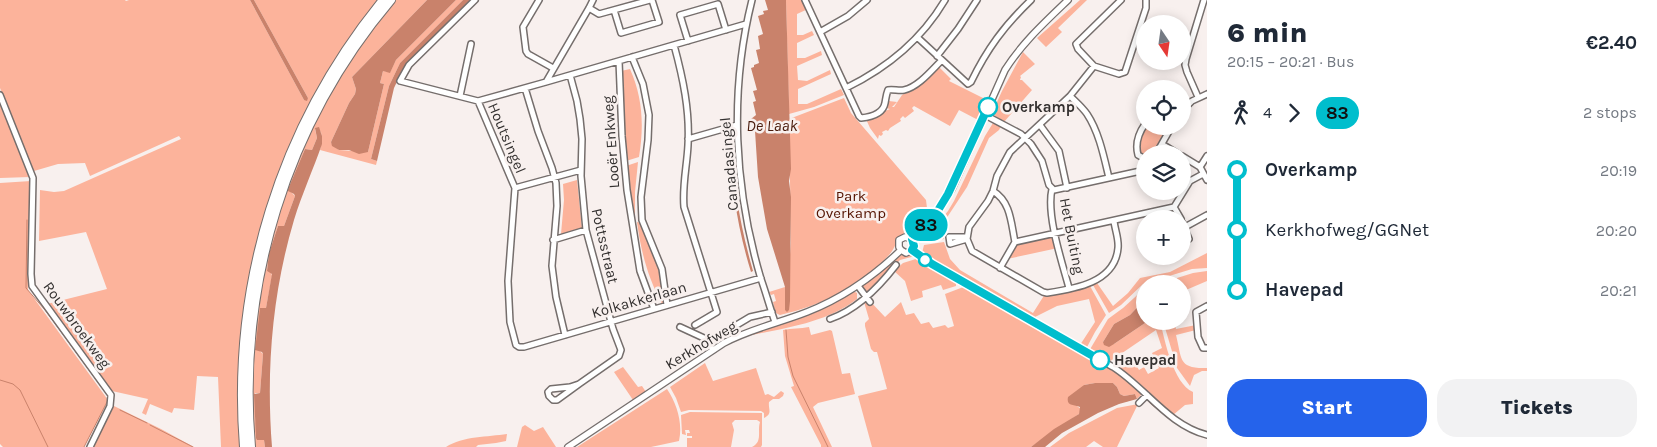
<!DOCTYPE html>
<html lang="en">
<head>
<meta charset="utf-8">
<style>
  :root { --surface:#fff; --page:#f2f2f3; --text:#1f2937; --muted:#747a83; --accent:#2563eb }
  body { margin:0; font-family:Karla,sans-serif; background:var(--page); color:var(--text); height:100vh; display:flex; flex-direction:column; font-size:19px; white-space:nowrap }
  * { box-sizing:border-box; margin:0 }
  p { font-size:16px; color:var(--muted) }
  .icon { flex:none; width:28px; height:28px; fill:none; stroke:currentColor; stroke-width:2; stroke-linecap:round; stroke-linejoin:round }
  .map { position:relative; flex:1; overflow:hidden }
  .details { display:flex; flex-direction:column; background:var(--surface); width:450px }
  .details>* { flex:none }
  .badge { padding:0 10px; border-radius:16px; font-size:18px; line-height:32px }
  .needle { width:32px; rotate:167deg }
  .controls { position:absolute; left:1136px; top:15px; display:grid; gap:10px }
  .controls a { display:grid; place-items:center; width:55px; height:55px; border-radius:50%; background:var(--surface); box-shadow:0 2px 12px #0003; font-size:25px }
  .map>.badge { position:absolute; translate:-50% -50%; box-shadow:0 0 0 2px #fff }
  .legs { display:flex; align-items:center; gap:8px; height:55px; padding:0 20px; font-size:16px }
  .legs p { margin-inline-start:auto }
  .summary { display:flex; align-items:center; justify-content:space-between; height:85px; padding:0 20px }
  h1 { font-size:28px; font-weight:800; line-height:38px }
  .action { display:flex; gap:10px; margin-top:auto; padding:10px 20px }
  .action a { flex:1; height:58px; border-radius:20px; background:var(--accent); color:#fff; font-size:20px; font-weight:800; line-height:58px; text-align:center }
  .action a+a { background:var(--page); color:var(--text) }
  ul { padding:0 20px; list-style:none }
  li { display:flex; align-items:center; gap:18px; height:60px; font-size:19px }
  li i { display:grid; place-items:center; width:8px; height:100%; margin:0 6px; background:currentColor }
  li i::after { content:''; width:12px; height:12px; margin:-6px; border:4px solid; border-radius:50%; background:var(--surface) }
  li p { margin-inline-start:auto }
  li:first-child i { background:linear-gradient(#0000 50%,currentColor 0) }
  li:last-child i { background:linear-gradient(currentColor 50%,#0000 0) }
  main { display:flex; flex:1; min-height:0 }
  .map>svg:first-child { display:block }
  .green { fill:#fcb39b }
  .water { fill:#c9826b }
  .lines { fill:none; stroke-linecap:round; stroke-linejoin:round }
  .stream { stroke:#c9826b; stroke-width:1 }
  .minor-casing { stroke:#756e6c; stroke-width:8 }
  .tertiary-casing { stroke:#756e6c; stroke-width:8 }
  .primary-casing { stroke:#756e6c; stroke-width:10 }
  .minor { stroke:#fff; stroke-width:5 }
  .tertiary { stroke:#fff; stroke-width:5.5 }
  .primary { stroke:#fff; stroke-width:8 }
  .line-1-casing { stroke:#fff; stroke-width:11 }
  .line-1 { stroke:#00becd; stroke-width:8 }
  .stop-1-dot { fill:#fff; stroke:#00becd; stroke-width:2.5 }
  .labels { text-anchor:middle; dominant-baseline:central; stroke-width:5; stroke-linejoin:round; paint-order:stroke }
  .stop-label { font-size:15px; font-weight:bold; fill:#33302f; stroke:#f8f0ee; text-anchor:start }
  .street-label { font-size:15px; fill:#33302f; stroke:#f8f0ee }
  .park-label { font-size:15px; fill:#541300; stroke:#f8f0ee }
  .water-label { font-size:16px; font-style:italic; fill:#491b0c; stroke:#f8f0ee }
</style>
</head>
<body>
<main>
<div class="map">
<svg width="1207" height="447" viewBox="0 0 1207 447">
  <rect width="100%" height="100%" fill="#f8f0ee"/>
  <path class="green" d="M0,0H125L126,1L129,0H250L304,100L308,98L254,0H381L349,39L339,54L267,210L243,447H221L218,377L197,376L194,410L174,408L172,413L150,404L146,415L142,413L148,399L112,391L47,304L107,289L86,232L39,241L40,190L54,192L64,191L181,139L179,136L90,176L85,163L58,164L34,171L0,88Z
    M392,0H427L352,77L356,89L355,94L349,103L331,142L332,144L339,150L368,152L384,84L380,83L383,71L390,72L396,60L456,0H463L400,63L389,86L371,159L377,161L376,165L320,150L322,140L321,132L315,129L317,138L312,150L305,149L288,189L295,196L284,226H278L269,253L267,271L271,272L272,276L266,308L260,351L263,354L260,393H255C255,410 254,423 260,439L264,440L265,447H252L250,417L256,299L283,192L336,78Z
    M786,0H804L808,9L797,14V35H803L812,31L814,35L797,43V58H805L821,51L822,55L797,66L798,80L807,81L830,70L831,74L798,89V104H807L841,89L844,95L814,107L789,114Z
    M1080,0H1087L1058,28L1062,32L1046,47L1037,38Z
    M1023,52L1035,64L1020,76L1021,77L1020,80H1022L1032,90L1004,122L994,115L997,102L1002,91Z
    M939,67L951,79L949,81L989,101L980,121L959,110L950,126L914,106L912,108L914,111L905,118L903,116L900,119L901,121L890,128L888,131L886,130L882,132L883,134L881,136L879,135L878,139L870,128L866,119L890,109L886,108L889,101L897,102L892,107H894L902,95L921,83Z
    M630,69C643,98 644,126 639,157L626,161L621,71Z
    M0,98L30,172V177L0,178Z
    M844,98L851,113L926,200L927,208C919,219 908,228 899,239C895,244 894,250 889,255C860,288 822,305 780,315C773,313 775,308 773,302L776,301L774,294L771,295L769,292L785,287V310L791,243L789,119Z
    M993,123L1001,126L999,130L989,138L967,187L946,219L945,224L944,239L933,241L924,240L948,211L954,201L985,136Z
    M1146,126H1169L1152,154H1145V156L1139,152C1139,142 1141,135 1146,126Z
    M638,162L635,192V218L633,217L626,166Z
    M577,180L582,228L561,234L564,200L563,184Z
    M31,181L28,290L108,400L84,447H3L0,444V183Z
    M637,222L641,223L659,265L665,303L662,304C648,278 641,252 637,222Z
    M1055,235L1058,248L1007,259L1016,243Z
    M944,242L950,259L960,270L1033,313L1045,294L1090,286L1106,315L1095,332L1086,349L1080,345L1095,322L1089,299L1057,306L1033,318L922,253L924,245Z
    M1207,253V268L1192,269L1143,284L1121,305L1109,313L1093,285L1097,283L1113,306L1128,293L1140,278L1170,272Z
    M904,254H911L915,256L900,260L870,291H866L862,288V286C876,276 889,260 904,254Z
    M919,258L956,281V286L943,290L941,285L922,291L923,297L911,301L905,281L894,271L903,263Z
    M1207,271V281L1186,290L1183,293L1182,284H1178L1177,278L1193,273Z
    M966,286L1118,374L1142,394L1137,399L1135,394L1124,396L1120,394L1117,387L1113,383H1095L1084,385L1077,406L1081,409L1079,414L1031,447H872L858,396L887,389L877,352H874L871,349L865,326V323L869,319L864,302L868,299L885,317L901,302L906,315L914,313L921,324L929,322L933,328L945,325L948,328L954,326L945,294Z
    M1145,288V299L1130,315L1114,324L1103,342L1114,344L1148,321H1160C1165,341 1173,383 1193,392V404L1185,405L1173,415L1137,381L1118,368L1132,358L1139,370L1144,367L1148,374L1159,368L1152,353L1162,348L1156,330L1109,362L1089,351L1108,319L1123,308Z
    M851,292H855L857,293V299C826,323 785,328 747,336L738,340L737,339L800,318Z
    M1163,321H1174L1176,329L1196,325V330L1176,335C1182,359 1178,369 1207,368V371H1202L1194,375L1190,386L1177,368Z
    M809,327L811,335L830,330L832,331L842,374L850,373L855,394L818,403L813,407L832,447H821V445L791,387L794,386L785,356L783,330C792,328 800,329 809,327Z
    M705,363L713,381L756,368L765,395L768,394L774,397L781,391L784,393L783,396L779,399H773L769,402C768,410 773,413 764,418V413L761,411L689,410L681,412L676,398L670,387Z
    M623,367L638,387L642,386L646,392L633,400L614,372Z
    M667,389C677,404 683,423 679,441L651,447H577Z
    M1138,404L1117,447H1103L1094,441L1086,447H1050L1069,433L1117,408Z
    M114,406L161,429L194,447H93Z
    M690,412L762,413V445L761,447H752C763,442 757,431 760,422L757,420H735L732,423L734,430L731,447H687V438H692V436H687V433H690L689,430H685L686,435L682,434L681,415Z
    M525,425L534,431L543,427L556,447H517L522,427Z
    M507,434L506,441L496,443L478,445L476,447H446C463,436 488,437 507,434Z"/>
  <path class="water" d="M250,0H254L308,98L307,101L304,100Z
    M427,0H456L396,60L390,73L383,71L380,83L384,84L368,152L359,154L349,150H339L332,146L331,142L349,103L355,94L356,89L352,77Z
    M463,0H470L404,67L394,88L377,161L371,159L389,86L400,63Z
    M765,0H786L791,169L789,181L791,197L790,301L789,310L787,312L785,310V287L767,229L758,177L755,131L751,119L756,115L753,102L756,101L753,91L757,90L751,68L754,67V65L759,63L756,50L760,49L758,36L763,34L758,16L764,14L763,11L768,10Z
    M319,127L322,136V144C313,170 302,194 294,220C272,294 266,370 272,447H265L264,440H257L256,438L254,394L260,393L263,354L262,352L255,350L260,308H266L272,274L267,271L269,253L278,226H284L295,196L294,194L288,191V189L305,149L312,150L317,138L315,128Z
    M730,135C733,182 740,226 753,271L751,272C737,227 731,182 728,136Z
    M1145,299V321H1148L1114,344L1109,347L1104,345L1103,342L1114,324L1130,315Z
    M1095,383H1113L1117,387L1120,394L1124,396L1135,394L1137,399L1119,404L1098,413L1062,433L1045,447H1031L1054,429L1079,414L1080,407C1074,404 1066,407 1068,397L1084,385Z"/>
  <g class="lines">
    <path class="stream" d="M27,220L26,288L45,310L108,396V400L84,447
      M786,330L788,357L793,376L828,447
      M0,380L13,384L20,390L48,447
      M1150,403C1168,418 1184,431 1207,438
      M120,410L147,423
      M150,425L193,447"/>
    <defs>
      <path id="minor" d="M475,0L409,65L400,81L478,101L515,188L508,281L510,322L516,345L519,347H524L761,278
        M539,0L523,27L526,51L528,54L553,68
        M593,0L589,8L546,82L746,24
        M752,0C729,92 734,188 761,279C766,293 770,308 775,322
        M805,0L859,116L861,118C871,117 883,114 885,103C886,98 886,95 888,90C893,89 899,91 904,90C918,87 931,71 941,61
        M589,8L599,14L650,0
        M614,10L621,33L659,22L652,0
        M820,32L848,16L867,0
        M917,37L968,84L971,82C987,49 1004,26 1031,0
        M688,41L680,15L718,4L726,30
        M674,45C683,78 690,111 688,145C687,166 682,186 684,207L717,312L695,325
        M937,56L958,29L977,0
        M632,57L643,84L649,115L648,140L641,197L642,220L662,269L667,305
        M619,61L622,136L627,190L640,271L654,309
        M1094,66L1078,49L1076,44L1121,0
        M570,75L577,101L580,119L582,139L581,176L586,230L613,329L621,350L619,356L579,384L570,387L551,389L548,392L549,396L553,400H557L579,384
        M525,88L538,131L552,168L556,183L557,206L552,266L556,297L565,335
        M846,88C887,68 922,39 945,0
        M0,95L33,178L31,274L32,286L111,395L110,406L90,447
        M460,96L471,44
        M1070,96C1076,102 1082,107 1087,114C1099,132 1104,157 1109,178
        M1198,97L1187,72L1185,65L1186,59L1204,0
        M478,101L546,82
        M1182,111L1192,101L1207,94
        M985,115L1021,134L1031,144L1042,161L1049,185L1054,190L1145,170
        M1145,124C1138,134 1135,144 1138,155L1145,159
        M1040,125L1059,151L1067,188
        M688,139L737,125
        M1162,144L1178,154
        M1156,154L1172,126
        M1182,156L1200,167L1207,180
        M1200,167L1207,156
        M515,188L581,170
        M1052,189C1046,215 1062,262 1069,288
        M993,191C1011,202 1011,223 1015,242
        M1174,207L1190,181L1203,174
        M1114,221C1115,230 1119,239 1118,248C1115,283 1074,289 1047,293L1043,292L972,251L967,239L969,227L988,201L993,191L997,176L1010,152L1070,96L1094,66L1119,74L1125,72L1146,8V0
        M1182,222L1189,239L1182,245
        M1185,227L1207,215
        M966,237H949L950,244L967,239
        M553,240L586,230
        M912,250L937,268L1113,367C1146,388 1168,425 1207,435
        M1000,268L1015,242L1174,207L1181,219
        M858,286L870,302
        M1207,306L1196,312L1198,337L1203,348H1207
        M830,319C856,310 879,287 896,265
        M680,327L706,339L713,350
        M708,342L750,317L772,312
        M1139,403L1147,395"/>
      <path id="tertiary" d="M912,239L937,212L952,189L1005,70C1022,43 1045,22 1068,0
        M901,250L899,247V240L905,237L912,239
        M901,250L906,253L912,250L914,243L912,239
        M568,447L724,343C750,329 779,323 807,312C843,298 873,277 901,250"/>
      <path id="primary" d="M244,447C231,285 280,126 383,0
        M251,447C237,285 286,124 391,0"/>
    </defs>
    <use href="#minor" class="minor-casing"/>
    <use href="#tertiary" class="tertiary-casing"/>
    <use href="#primary" class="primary-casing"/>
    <use href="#minor" class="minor"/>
    <use href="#tertiary" class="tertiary"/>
    <use href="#primary" class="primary"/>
  </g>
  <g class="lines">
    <defs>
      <path id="line-1" d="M988,107L948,194L937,212L912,239L914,246L912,250L932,264L1100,360"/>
    </defs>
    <use href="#line-1" class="line-1-casing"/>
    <use href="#line-1" class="line-1"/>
  </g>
  <g class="stop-1-dot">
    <circle cx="988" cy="107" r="9"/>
    <circle cx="925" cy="260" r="6"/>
    <circle cx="1100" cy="360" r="9"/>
  </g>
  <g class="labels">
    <g class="stop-label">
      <text x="1002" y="107">Overkamp</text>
      <text x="1114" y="360">Havepad</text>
    </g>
    <g class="street-label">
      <text transform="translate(507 138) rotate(67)">Houtsingel</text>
      <text transform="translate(611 142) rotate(-94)">Looër Enkweg</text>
      <text transform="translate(729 164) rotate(-95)">Canadasingel</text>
      <text transform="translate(1072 236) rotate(79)">Het Buiting</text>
      <text transform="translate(605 246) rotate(77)">Pottsstraat</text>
      <text transform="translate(639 300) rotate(-16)">Kolkakkerlaan</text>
      <text transform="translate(77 325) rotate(54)">Rouwbroekweg</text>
      <text transform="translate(701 345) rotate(-31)">Kerkhofweg</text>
    </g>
    <g class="park-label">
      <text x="851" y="196">Park<tspan x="851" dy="17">Overkamp</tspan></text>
    </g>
    <g class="water-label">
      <text x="772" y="125">De Laak</text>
    </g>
  </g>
</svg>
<div class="controls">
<a><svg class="needle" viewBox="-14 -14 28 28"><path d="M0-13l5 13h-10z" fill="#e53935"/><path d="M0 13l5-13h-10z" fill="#747a83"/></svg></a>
<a><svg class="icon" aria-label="locate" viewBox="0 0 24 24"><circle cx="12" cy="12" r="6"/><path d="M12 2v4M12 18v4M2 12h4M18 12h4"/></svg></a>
<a><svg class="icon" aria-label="layers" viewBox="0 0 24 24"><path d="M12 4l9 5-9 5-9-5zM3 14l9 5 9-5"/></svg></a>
<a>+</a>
<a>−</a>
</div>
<b class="badge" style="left:926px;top:225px;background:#00becd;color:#111">83</b>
</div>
<section class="details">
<div class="summary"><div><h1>6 min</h1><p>20:15 – 20:21 · Bus</p></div><b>€2.40</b></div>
<div class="legs"><svg class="icon" aria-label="walk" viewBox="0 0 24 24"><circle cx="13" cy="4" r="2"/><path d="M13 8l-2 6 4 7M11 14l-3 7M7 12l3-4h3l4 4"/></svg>4<svg class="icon" aria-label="forward" viewBox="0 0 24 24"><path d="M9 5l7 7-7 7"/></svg><b class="badge" style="background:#00becd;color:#111">83</b><p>2 stops</p></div>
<ul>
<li><i style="color:#00becd"></i><b>Overkamp</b><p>20:19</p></li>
<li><i style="color:#00becd"></i><span>Kerkhofweg/GGNet</span><p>20:20</p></li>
<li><i style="color:#00becd"></i><b>Havepad</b><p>20:21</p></li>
</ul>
<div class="action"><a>Start</a><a>Tickets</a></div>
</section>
</main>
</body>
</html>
